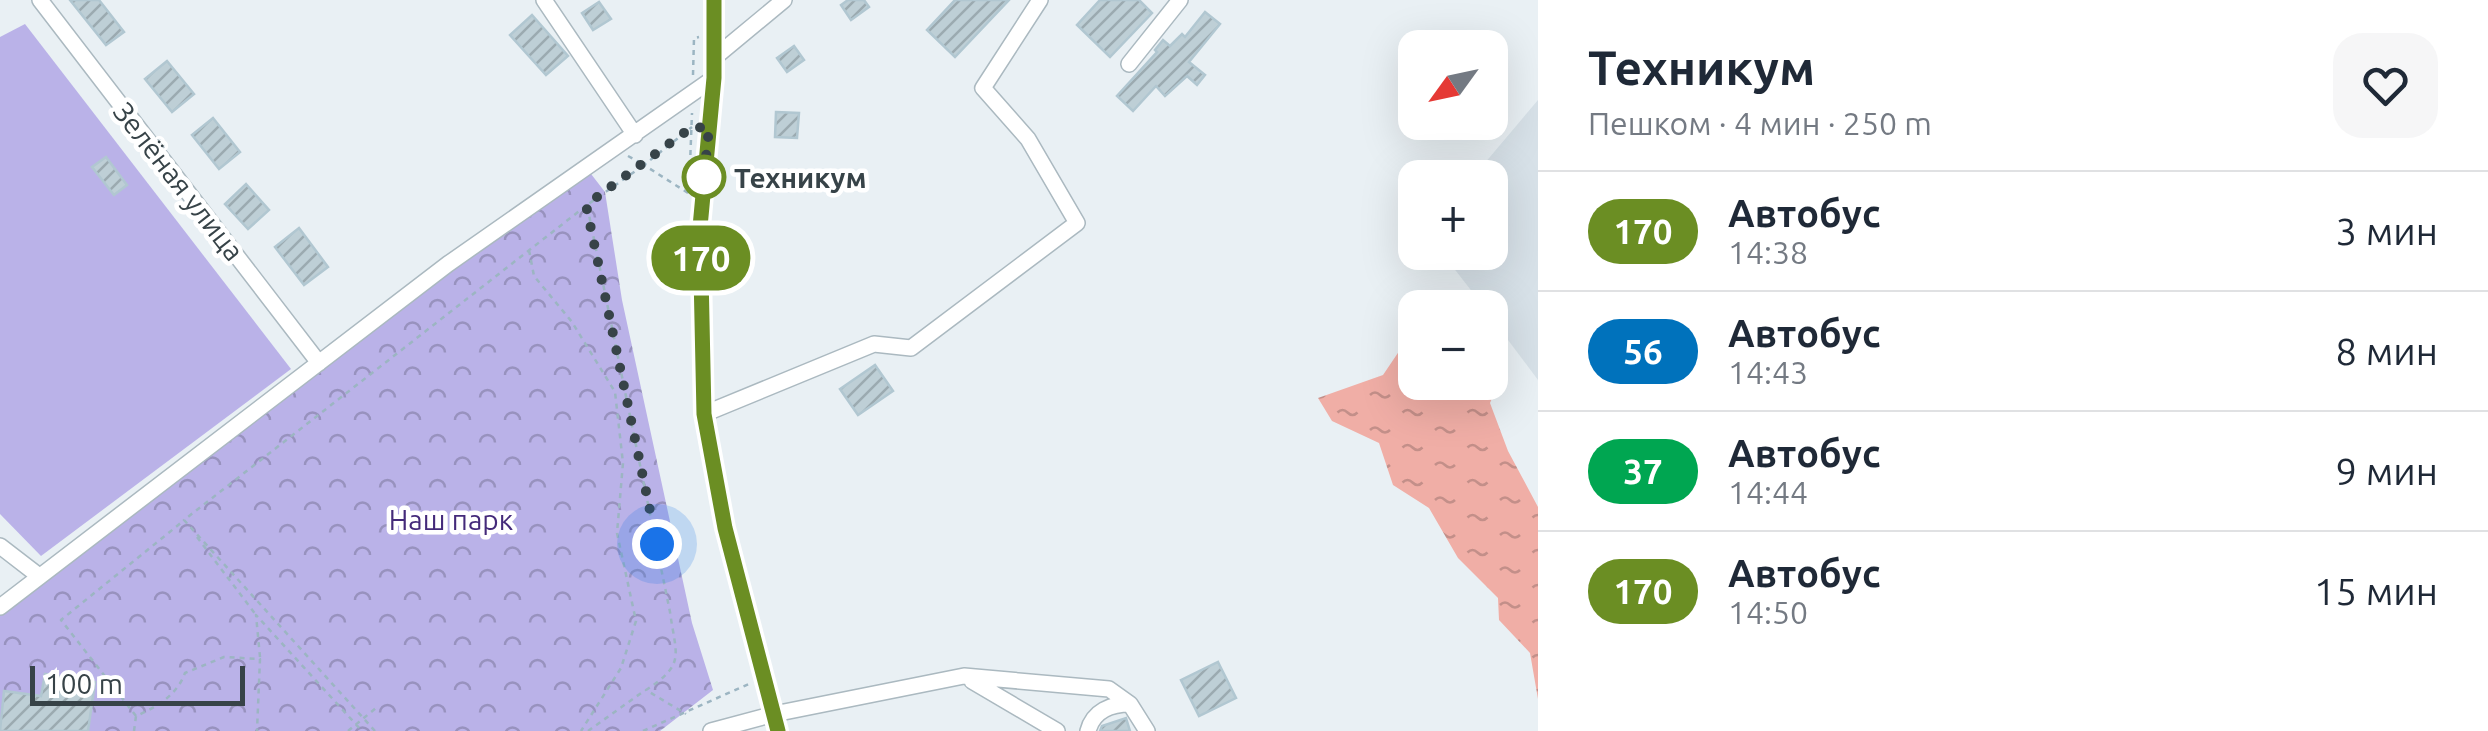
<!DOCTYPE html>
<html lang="ru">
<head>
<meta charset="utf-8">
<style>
  :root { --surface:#fff; --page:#f6f6f7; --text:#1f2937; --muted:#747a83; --line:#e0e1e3 }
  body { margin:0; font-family:Ubuntu,sans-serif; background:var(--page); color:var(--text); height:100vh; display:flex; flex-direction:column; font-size:38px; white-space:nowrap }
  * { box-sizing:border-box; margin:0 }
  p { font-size:32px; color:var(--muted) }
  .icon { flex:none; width:55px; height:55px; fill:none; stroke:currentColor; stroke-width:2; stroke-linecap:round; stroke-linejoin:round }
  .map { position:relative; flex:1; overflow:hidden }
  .details { display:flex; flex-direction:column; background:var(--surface); width:950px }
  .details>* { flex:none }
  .badge { padding:0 20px; border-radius:32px; font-size:35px; line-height:65px }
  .needle { width:65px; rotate:237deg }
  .controls { position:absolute; left:1398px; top:30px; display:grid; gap:20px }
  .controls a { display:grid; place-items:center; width:110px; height:110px; border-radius:20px; background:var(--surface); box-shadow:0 10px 40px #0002; font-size:50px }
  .scale { position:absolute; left:30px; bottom:25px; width:215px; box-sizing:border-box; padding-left:10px; border:5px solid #374348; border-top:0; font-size:28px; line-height:35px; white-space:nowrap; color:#374348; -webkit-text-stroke:8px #fff; paint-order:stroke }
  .you { position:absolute; width:50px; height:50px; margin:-25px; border:8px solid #fff; border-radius:50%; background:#1a73e8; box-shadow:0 0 0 15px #1a73e833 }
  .map>.badge { position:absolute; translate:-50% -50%; box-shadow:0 0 0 5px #fff }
  .round { display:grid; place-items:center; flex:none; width:105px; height:105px; border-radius:30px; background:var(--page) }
  .overview { display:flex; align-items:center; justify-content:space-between; height:170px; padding:0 50px }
  h1 { font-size:48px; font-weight:600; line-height:75px }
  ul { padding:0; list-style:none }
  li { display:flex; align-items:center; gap:30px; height:120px; padding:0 50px; border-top:2px solid var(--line) }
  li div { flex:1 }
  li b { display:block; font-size:38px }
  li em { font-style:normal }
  li .badge { min-width:110px; font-weight:700; text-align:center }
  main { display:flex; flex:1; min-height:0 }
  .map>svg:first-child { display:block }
  .residential { fill:#d7e1e8 }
  .green { fill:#bab2e8 }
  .park { fill:url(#park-crowns) }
  .water { fill:url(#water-ripples) }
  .building { fill:url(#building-hatch); stroke:#b1c7d1; stroke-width:2.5 }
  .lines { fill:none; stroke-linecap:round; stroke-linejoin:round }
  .minor-casing { stroke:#abb9c0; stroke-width:18 }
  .path { stroke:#9cb5c2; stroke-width:2.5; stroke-dasharray:5 5; stroke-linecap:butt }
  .minor { stroke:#fff; stroke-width:15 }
  .line-casing { stroke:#fff; stroke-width:22 }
  .line { stroke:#6b8e23; stroke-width:15 }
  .walk { stroke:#374348; stroke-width:10; stroke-dasharray:0 18 }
  .stop-dot { fill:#fff; stroke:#6b8e23; stroke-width:5 }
  .labels { text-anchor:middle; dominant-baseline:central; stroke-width:9; stroke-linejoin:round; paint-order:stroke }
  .stop-label { font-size:28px; font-weight:bold; fill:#374348; stroke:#fff; text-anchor:start }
  .street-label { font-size:28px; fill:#374348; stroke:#fff }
  .park-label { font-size:28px; fill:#442a7a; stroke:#fff }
</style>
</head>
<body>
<main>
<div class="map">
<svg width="1538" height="731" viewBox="0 0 1538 731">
  <defs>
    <pattern id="park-crowns" width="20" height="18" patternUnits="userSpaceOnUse" patternTransform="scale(2.5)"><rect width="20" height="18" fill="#bab2e8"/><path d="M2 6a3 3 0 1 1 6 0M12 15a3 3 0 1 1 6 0" fill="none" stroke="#9892be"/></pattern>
    <pattern id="water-ripples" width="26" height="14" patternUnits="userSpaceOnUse" patternTransform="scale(2.5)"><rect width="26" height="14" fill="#f0aea6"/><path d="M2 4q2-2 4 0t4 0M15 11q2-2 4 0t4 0" fill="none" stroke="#c38f89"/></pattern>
    <pattern id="building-hatch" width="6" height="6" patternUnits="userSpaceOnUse" patternTransform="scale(2.5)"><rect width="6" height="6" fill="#becfd6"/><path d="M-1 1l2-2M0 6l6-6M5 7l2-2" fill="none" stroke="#9baab0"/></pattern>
  </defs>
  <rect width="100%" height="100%" fill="#e9f0f4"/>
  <path class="residential" d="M1538,100V380L1490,316V308L1484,307L1442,253L1490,252V178L1473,177Z"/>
  <path class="green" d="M25,24L291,369L41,556L0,514V37Z"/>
  <path class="park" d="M581,161L605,192L622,300L692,623L713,690L660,731H0V598L334,342Z"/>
  <path class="water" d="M1490,332L1500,380L1490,403L1508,451L1538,507V699L1530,653L1499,620L1498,598L1458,558L1429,508L1393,485L1379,443L1332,421L1318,398L1383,375L1408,338L1415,337V382H1490Z"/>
  <path class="building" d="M70,0H99L124,32L106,45Z
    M848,0H864L869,7L851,20L841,5Z
    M955,0H1009L955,57L927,30Z
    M1100,0H1139L1152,13L1110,57L1077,25Z
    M599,2L611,19L593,30L582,13Z
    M1205,12L1220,24L1189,62L1205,75L1197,85L1187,76L1165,96L1156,86L1133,111L1117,96L1157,52L1155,50L1163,40L1170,46L1182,34L1185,37Z
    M532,15L568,56L546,75L510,35Z
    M794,46L804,60L787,72L777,58Z
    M167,61L194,94L172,112L145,79Z
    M776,112L799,113L797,138L775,137Z
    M213,118L240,152L219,169L192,135Z
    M106,157L127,185L114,195L92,167Z
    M246,184L269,210L248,229L225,204Z
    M299,228L328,267L304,285L275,247Z
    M875,365L893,391L858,415L840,389Z
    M1218,662L1236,698L1199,716L1181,680Z
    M45,674L95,682L88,731H0L4,691L41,696Z
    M1126,718L1130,731H1100L1102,726Z"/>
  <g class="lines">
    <defs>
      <path id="minor" d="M40,0L319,363
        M544,0L635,135
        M714,0V78L700,227L704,414L725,528L778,731
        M714,58L784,0
        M1129,64L1180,0
        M704,414L874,344L911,348L1077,223L1028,139L983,88L1040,0
        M0,546L39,576
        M0,607L448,264L714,78
        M972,681L1057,731
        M711,731L774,714L964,676L1109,689L1130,704L1147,731
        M1088,731C1093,711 1111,704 1130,704"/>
    </defs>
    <use href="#minor" class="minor-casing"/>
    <path class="path" d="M693,75L694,38L699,37
      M628,156L644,165L587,205L670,612C676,656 686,664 646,690L686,714
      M690,165L692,113
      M688,193L644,165L692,127
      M529,250L534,276L572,322L615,392L623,463L617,533L636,621L621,668L581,731
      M197,537L256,615
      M260,657L256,615L362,731
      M136,716L61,620L182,522
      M134,731L136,716C157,707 177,695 185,673L224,657L260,659L257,731
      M348,731L376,708
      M375,731L184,520L587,205
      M588,731L644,691
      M643,731L751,683"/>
    <use href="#minor" class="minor"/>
  </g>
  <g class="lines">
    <defs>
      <path id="line" d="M714,0V78L700,227L704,414L725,528L778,731"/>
    </defs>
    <use href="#line" class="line-casing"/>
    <use href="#line" class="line"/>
    <path class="walk" d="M657,544L586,205L692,127L709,128L704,177"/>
  </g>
  <circle class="stop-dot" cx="704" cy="177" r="20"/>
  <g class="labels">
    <g class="stop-label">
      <text x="734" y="177">Техникум</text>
    </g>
    <g class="street-label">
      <text transform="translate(179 181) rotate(52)">Зелёная улица</text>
    </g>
    <g class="park-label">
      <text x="451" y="519">Наш парк</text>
    </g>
  </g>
</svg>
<div class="controls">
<a><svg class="needle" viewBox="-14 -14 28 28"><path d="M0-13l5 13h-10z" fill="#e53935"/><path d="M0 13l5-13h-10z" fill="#747a83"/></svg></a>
<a>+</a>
<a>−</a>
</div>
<div class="scale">100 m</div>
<div class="you" style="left:657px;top:544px"></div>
<b class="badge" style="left:701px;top:258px;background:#6b8e23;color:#fff">170</b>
</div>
<section class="details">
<div class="overview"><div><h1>Техникум</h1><p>Пешком · 4 мин · 250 m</p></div><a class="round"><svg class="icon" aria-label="heart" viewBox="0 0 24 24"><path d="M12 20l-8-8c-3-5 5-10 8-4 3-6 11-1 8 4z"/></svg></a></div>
<ul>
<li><span class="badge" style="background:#6b8e23;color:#fff">170</span><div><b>Автобус</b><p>14:38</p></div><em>3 мин</em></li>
<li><span class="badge" style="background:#0072bc;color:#fff">56</span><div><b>Автобус</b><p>14:43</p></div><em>8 мин</em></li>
<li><span class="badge" style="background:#00a651;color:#fff">37</span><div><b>Автобус</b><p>14:44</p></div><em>9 мин</em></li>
<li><span class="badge" style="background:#6b8e23;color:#fff">170</span><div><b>Автобус</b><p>14:50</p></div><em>15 мин</em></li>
</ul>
</section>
</main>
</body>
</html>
